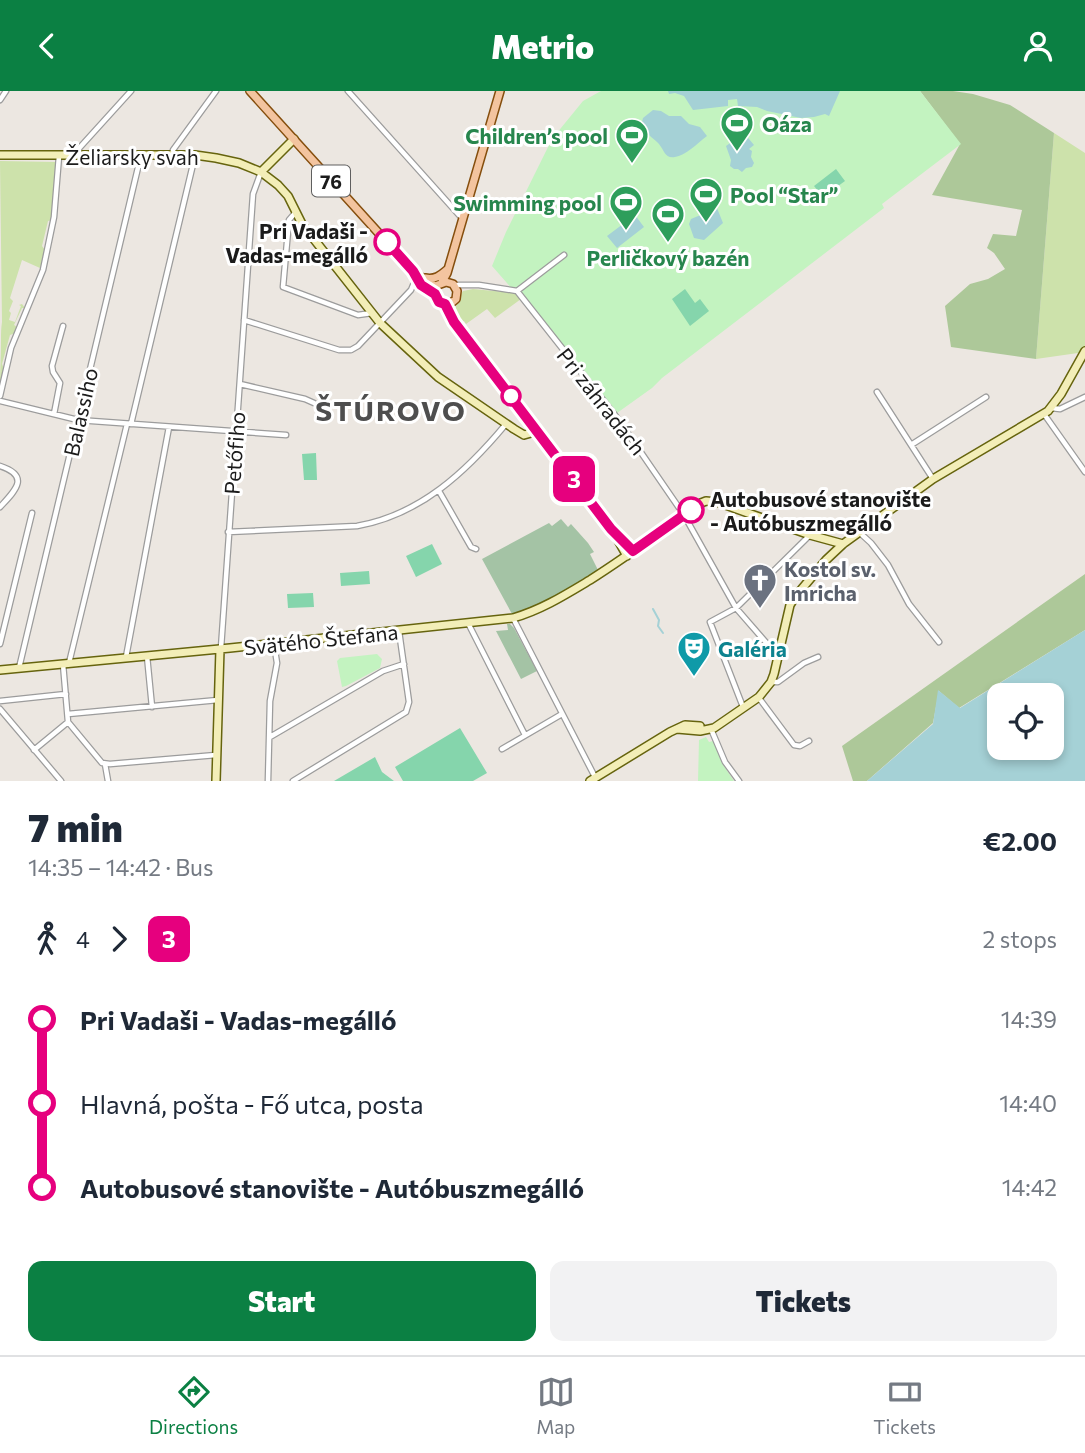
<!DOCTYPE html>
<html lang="en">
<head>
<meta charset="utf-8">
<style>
  :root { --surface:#fff; --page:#f2f2f3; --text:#1f2937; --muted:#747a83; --line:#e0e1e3; --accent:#0b8043 }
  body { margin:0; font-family:Commissioner,sans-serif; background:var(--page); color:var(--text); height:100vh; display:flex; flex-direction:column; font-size:26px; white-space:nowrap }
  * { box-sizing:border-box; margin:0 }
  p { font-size:23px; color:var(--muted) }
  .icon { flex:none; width:38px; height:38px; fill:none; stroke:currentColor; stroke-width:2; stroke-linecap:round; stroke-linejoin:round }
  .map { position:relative; height:690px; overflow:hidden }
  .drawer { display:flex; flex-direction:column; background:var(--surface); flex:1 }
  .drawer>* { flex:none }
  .badge { padding:0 14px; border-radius:10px; font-size:24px; line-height:46px }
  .fabs { position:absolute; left:987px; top:592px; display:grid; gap:14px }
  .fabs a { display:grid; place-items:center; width:77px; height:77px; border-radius:14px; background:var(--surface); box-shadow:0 4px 10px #0003; font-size:35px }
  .map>.badge { position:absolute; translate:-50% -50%; box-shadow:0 0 0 4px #fff }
  .legs { display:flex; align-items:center; gap:10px; height:77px; padding:0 28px; font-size:23px }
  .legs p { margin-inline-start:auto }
  .overview { display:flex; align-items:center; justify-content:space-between; height:119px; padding:0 28px }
  h1 { font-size:38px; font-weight:800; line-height:52px }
  .primary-button { display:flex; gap:14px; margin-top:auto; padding:14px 28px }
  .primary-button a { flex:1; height:80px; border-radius:14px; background:var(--accent); color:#fff; font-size:28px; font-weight:800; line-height:80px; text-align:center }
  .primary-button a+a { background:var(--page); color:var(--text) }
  ul { padding:0 28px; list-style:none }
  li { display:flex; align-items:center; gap:24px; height:84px; font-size:26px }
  li i { display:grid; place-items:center; width:10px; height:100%; margin:0 9px; background:currentColor }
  li i::after { content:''; width:18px; height:18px; margin:-9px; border:5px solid; border-radius:50%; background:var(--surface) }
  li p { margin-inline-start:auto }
  li:first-child i { background:linear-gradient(#0000 50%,currentColor 0) }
  li:last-child i { background:linear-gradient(currentColor 50%,#0000 0) }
  header { display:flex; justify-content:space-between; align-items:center; height:91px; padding:0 28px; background:var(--accent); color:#fff; font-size:32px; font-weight:800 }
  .tab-bar { display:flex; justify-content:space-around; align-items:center; height:98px; border-top:2px solid var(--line); background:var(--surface); font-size:19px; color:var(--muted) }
  .tab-bar a { display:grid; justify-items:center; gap:4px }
  .tab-bar .current { color:var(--accent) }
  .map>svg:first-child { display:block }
  .grass { fill:#cde2ab }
  .forest { fill:#adc899 }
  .cemetery { fill:#a4c3a5 }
  .park { fill:#c3f3c0 }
  .pitch { fill:#85d5ac }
  .water { fill:#a5d1d6; fill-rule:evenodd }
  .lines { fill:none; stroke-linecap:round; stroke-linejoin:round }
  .stream { stroke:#a5d1d6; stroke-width:2 }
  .street-casing { stroke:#9c9c9c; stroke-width:7 }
  .secondary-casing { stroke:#66640e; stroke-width:10 }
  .primary-casing { stroke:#854e0d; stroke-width:10 }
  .street { stroke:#fff; stroke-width:4.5 }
  .secondary { stroke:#f3eeb8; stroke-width:7 }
  .primary { stroke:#f3c49f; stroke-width:7 }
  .line-1-casing { stroke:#fff; stroke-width:16 }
  .line-1 { stroke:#e6007e; stroke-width:10 }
  .stop-1-dot { fill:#fff; stroke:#e6007e; stroke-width:3.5 }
  .labels { text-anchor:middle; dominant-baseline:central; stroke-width:6; stroke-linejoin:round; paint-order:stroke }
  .shield { fill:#fff; stroke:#5f5f5f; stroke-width:2 }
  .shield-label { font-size:19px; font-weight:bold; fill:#1b1b1b }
  .leisure-label { font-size:21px; font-weight:bold; fill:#27864d; stroke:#fff; text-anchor:start }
  .street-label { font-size:21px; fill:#1b1b1b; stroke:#fff }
  .stop-label { font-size:21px; font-weight:bold; fill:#1b1b1b; stroke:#fff; text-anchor:end }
  .worship-label { font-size:21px; font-weight:bold; fill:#5b616d; stroke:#fff; text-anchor:start }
  .culture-label { font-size:21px; font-weight:bold; fill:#0d838f; stroke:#fff; text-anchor:start }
  .district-label { font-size:28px; font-weight:bold; letter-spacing:2px; fill:#4e4e4e; stroke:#fff }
</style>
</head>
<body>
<header><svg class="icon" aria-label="back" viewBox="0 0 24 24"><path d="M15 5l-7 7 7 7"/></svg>Metrio<svg class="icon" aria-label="person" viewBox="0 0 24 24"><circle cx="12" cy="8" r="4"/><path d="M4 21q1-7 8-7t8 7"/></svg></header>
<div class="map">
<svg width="1085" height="690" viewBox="0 0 1085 690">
  <rect width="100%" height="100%" fill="#ece7e1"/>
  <path class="grass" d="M1054,42L1085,62V261L1036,268Z
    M0,70L56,71L52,129L48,130L42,155L45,159L40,177L22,169L10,207L13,210L9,220L11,222L9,229L15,231L21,215L19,214L22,213L25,217H22L14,234L17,236L15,242L10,244L2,273L4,278L0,297C0,281 1,265 1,249C1,242 1,238 2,231Z
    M473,198L515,202L521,208L495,227L487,218L466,233L464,230L461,232C454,220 454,211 463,200Z"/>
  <path class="forest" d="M920,0H953L973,3L1010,14L1054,42L1036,268L951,256L945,215L970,193L988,188L1005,178L994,162L987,157L993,143L1016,145L1022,119L932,104L960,53Z
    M1085,483V539L959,617L939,600L933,632L867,690H853L842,655Z"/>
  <path class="cemetery" d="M561,428L568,436L571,433L588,452L594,461L590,463L598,479C572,496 543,515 512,523L482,468L549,432L552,435Z
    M507,533H510L514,537L537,580L521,588L496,540L508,539Z"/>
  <path class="park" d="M601,0H920L961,53L882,113L884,117L662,287L652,297L617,322L611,323L521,208L492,175L506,141L552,48L583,10Z
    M377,563L382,568L380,577L346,595L342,596L337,570L340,567Z
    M706,646L709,651L713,650L722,672L734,690H698L699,649Z"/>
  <path class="pitch" d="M836,78L845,90L823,106L814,95Z
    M685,198L695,212L700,208L709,220L690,235L672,208Z
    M316,362L317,389H304L302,363Z
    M432,453L442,473L416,486L406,465Z
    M369,480L370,493L341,495L340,482Z
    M313,502L314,516L288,517L287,503Z
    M460,637L487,682L473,690H403L395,676Z
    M375,666L382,681L394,690H334Z"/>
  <path class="water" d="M668,0H840L829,25L825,23L814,26L801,27L767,20L757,16L738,15L737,8L728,9V15L693,19L684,5L675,2L669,3Z
    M653,19L661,20L669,25H681L689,33L700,36L707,45C698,52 685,65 675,66C665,68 664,59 659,53C655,48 647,44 644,38C641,33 642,31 643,27Z
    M744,42L754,54L749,58L752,60L751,66L754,72L752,76L746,77L742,81L738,78H734L730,75L731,69L726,55Z
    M708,116L717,117L723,132L704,149L694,147L689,133L691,128L703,123Z
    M635,124L644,136L617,157L607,145Z
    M1085,539V690H867L933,633L938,599L960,617ZM999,604H1052V656H999Z"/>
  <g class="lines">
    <path class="stream" d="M653,518L659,529L658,535L663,542"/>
    <defs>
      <path id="street" d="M348,0L459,124L463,126
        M0,9L6,0
        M73,64L131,0
        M172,65L173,59L216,0
        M295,122L289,129L283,196L358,224L372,222
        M455,194H479L517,200L564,164
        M517,200L618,328L684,424L736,517L777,564
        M244,229L339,259H351L358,255L411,199L416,187
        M240,293L305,308L314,312
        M877,301L933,388
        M0,305L11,257L43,179L54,126L59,65
        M0,310L78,329L286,344
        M1051,317L1060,318L1085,306
        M54,323L60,292L53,281L52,275L63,235
        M1044,323L1085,381
        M131,333L195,65
        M911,354L986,306
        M0,375C31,385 15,400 0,416
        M439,400L471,456L476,458
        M228,441L357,435C420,424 466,381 506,333
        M859,441L871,452L888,474L909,513L939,551
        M513,527L595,686
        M468,532L525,644
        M0,553L32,422
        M221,557L253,103L261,81
        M147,565L152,616
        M126,566L169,336
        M69,572L127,333
        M63,573L68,631L102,672L110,673L216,664
        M19,577L141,64
        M772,591H778L804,572L818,566
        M759,607L794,654L800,655L809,650
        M0,610L66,603
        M743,616L710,531L736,517L810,444
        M0,618L61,690
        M68,623L218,609
        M711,638L725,671L739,690
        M270,646L383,580L404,573
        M502,658L562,623
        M34,659L68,631
        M105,673L108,690
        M268,690L270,610L277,572L274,553
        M293,690L406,621L409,611L399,540"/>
      <path id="secondary" d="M0,64H195L216,67L239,72L261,81L278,94L288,105L302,133L380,232L438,286L514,338L524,344L538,340
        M261,81L294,48
        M445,213L454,231L611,437L627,465
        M0,579L230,557L513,527C541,519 565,504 590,489C628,465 664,438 701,412L706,410L717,411L810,444L843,453
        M677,638L700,640L714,637L759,606L771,591L774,583L790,514L795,506L826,469L843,453L933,388L1048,320L1061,303L1085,260
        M216,690L220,558
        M590,690L670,641L685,634L700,635"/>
      <path id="primary" d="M250,0L413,180L427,191L435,195L446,191L453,193L457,200L456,208L450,213L441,212L435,203L421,194L413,180
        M425,187C435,189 440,185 448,178
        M442,191L447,182L500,0"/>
    </defs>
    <use href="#street" class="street-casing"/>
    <use href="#secondary" class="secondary-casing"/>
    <use href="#primary" class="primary-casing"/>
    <use href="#street" class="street"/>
    <use href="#secondary" class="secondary"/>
    <use href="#primary" class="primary"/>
  </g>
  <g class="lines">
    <defs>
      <path id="line-1" d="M387,151L413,180L421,194L435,203L439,211L445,213L454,231L611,438L633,460L691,419"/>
    </defs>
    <use href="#line-1" class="line-1-casing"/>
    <use href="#line-1" class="line-1"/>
  </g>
  <defs>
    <symbol id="stadium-pin" viewBox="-11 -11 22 30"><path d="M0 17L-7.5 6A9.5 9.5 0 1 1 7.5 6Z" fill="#2e9e5b" stroke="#fff"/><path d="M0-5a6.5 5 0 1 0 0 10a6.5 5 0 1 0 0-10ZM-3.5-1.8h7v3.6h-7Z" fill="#fff"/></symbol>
    <symbol id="church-pin" viewBox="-11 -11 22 30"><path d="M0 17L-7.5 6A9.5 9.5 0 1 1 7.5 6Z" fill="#6b7280" stroke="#fff"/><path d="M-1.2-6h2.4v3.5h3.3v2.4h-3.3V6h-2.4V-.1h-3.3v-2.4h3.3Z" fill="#fff"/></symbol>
    <symbol id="theatre-pin" viewBox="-11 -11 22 30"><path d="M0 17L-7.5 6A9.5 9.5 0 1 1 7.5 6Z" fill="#0f9aa8" stroke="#fff"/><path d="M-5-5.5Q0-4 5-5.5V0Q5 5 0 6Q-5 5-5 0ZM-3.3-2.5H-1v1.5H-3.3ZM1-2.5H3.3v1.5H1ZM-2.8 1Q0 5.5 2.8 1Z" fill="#fff"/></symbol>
  </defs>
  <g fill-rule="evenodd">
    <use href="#stadium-pin" x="718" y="13" width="38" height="52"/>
    <use href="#stadium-pin" x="613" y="25" width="38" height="52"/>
    <use href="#stadium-pin" x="687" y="84" width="38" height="52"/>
    <use href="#stadium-pin" x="607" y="92" width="38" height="52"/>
    <use href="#stadium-pin" x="649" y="104" width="38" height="52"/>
    <use href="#church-pin" x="741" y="470" width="38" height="52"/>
    <use href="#theatre-pin" x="675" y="538" width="38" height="52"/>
  </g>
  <g class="stop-1-dot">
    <circle cx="387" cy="151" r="12"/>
    <circle cx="511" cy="305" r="9"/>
    <circle cx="691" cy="419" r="12"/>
  </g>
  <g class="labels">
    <rect class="shield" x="312" y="74.5" width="38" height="31" rx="5"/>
    <g class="shield-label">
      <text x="331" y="90">76</text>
    </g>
    <g class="leisure-label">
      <text x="762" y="32">Oáza</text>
      <text x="608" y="44" text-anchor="end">Children’s pool</text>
      <text x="730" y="103">Pool “Star”</text>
      <text x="602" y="111" text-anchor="end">Swimming pool</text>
      <text x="668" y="166" text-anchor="middle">Perličkový bazén</text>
    </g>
    <g class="street-label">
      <text x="132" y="65">Želiarsky svah</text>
      <text transform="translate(602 310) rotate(52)">Pri záhradách</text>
      <text transform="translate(80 321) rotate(-77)">Balassiho</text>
      <text transform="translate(234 362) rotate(-86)">Petőfiho</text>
      <text transform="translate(321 548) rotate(-6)">Svätého Štefana</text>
    </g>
    <g class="stop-label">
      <text x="368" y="139">Pri Vadaši -<tspan x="368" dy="24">Vadas-megálló</tspan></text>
      <text x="710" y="407" text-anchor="start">Autobusové stanovište<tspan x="710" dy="24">- Autóbuszmegálló</tspan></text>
    </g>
    <g class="worship-label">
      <text x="784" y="477">Kostol sv.<tspan x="784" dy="24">Imricha</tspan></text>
    </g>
    <g class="culture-label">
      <text x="718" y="557">Galéria</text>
    </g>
    <g class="district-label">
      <text x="391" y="319">ŠTÚROVO</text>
    </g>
  </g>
</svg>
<div class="fabs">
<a><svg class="icon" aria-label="locate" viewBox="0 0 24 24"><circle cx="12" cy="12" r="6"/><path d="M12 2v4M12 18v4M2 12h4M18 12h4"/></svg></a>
</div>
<b class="badge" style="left:574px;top:388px;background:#e6007e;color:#fff">3</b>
</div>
<section class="drawer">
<div class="overview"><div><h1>7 min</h1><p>14:35 – 14:42 · Bus</p></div><b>€2.00</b></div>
<div class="legs"><svg class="icon" aria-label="walk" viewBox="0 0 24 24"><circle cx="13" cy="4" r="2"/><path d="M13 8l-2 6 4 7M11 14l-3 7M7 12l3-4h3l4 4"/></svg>4<svg class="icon" aria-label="forward" viewBox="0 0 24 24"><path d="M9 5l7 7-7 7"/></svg><b class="badge" style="background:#e6007e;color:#fff">3</b><p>2 stops</p></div>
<ul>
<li><i style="color:#e6007e"></i><b>Pri Vadaši - Vadas-megálló</b><p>14:39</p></li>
<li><i style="color:#e6007e"></i><span>Hlavná, pošta - Fő utca, posta</span><p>14:40</p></li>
<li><i style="color:#e6007e"></i><b>Autobusové stanovište - Autóbuszmegálló</b><p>14:42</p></li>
</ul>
<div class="primary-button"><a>Start</a><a>Tickets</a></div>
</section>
<nav class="tab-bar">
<a class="current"><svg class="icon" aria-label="directions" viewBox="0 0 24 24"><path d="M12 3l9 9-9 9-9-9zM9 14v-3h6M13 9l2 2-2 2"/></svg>Directions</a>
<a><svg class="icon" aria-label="map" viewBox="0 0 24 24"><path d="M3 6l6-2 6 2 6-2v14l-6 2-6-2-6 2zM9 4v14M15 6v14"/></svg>Map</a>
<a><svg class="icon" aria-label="tickets" viewBox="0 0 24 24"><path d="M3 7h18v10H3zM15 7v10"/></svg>Tickets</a>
</nav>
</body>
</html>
